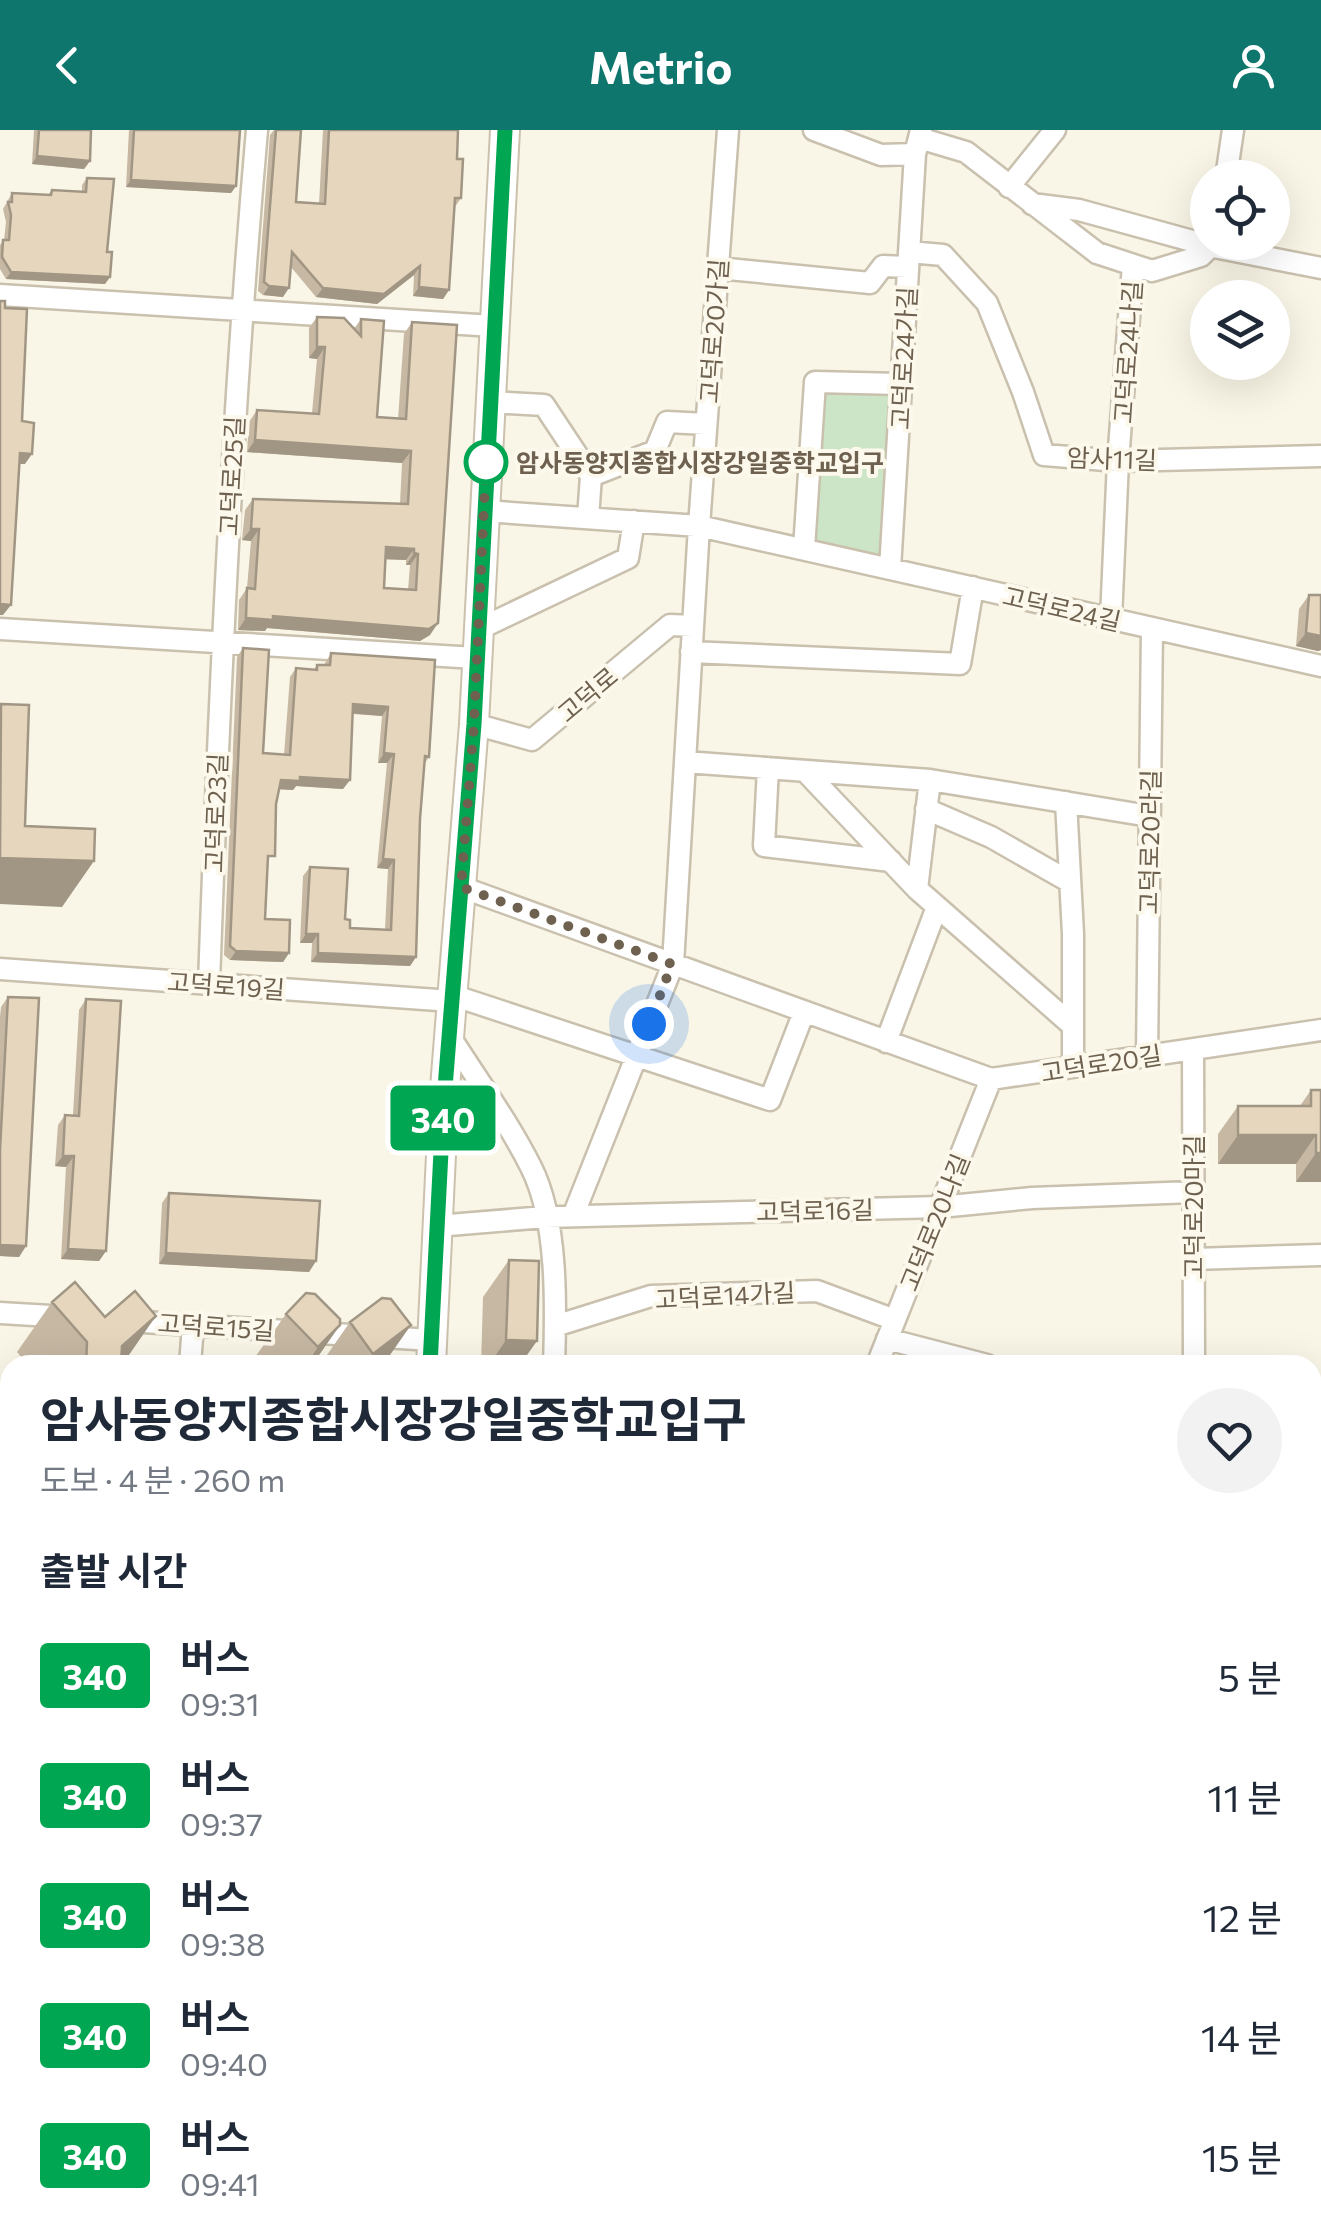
<!DOCTYPE html>
<html lang="ko">
<head>
<meta charset="utf-8">
<style>
  :root { --surface:#fff; --page:#f2f2f3; --text:#1f2937; --muted:#747a83; --accent:#0f766e }
  body { margin:0; font-family:Commissioner,"Noto Sans KR",sans-serif; background:var(--page); color:var(--text); height:100vh; display:flex; flex-direction:column; font-size:38px; white-space:nowrap }
  * { box-sizing:border-box; margin:0 }
  p { font-size:32px; color:var(--muted) }
  .icon { flex:none; width:55px; height:55px; fill:none; stroke:currentColor; stroke-width:2; stroke-linecap:round; stroke-linejoin:round }
  .map { position:relative; flex:1; overflow:hidden }
  .sheet { position:absolute; left:0px; top:1225px; width:1322px; height:882px; display:flex; flex-direction:column; background:var(--surface); border-radius:30px 30px 0 0; box-shadow:0 10px 40px #0002 }
  .sheet>* { flex:none }
  .badge { padding:0 20px; border-radius:8px; font-size:35px; line-height:65px }
  .fabs { position:absolute; left:1190px; top:30px; display:grid; gap:20px }
  .fabs a { display:grid; place-items:center; width:100px; height:100px; border-radius:50%; background:var(--surface); box-shadow:0 10px 40px #0002; font-size:50px }
  .you { position:absolute; width:50px; height:50px; margin:-25px; border:8px solid #fff; border-radius:50%; background:#1a73e8; box-shadow:0 0 0 15px #1a73e833 }
  .map>.badge { position:absolute; translate:-50% -50%; box-shadow:0 0 0 5px #fff }
  h2 { padding:0 40px; font-size:38px; line-height:90px }
  .round { display:grid; place-items:center; flex:none; width:105px; height:105px; border-radius:52px; background:var(--page) }
  .headline { display:flex; align-items:center; justify-content:space-between; height:170px; padding:0 40px }
  h1 { font-size:48px; font-weight:700; line-height:75px }
  ul { padding:0; list-style:none }
  li { display:flex; align-items:center; gap:30px; height:120px; padding:0 40px }
  li div { flex:1 }
  li b { display:block; font-size:38px }
  li em { font-style:normal }
  li .badge { min-width:110px; font-weight:700; text-align:center }
  header { display:flex; justify-content:space-between; align-items:center; height:130px; padding:0 40px; background:var(--accent); color:#fff; font-size:45px; font-weight:700 }
  .map>svg:first-child { display:block }
  .green { fill:#cde5c7 }
  .lines { fill:none; stroke-linecap:round; stroke-linejoin:round }
  .street-casing { stroke:#c9c0ae; stroke-width:25 }
  .secondary-casing { stroke:#cbc1ad; stroke-width:32 }
  .street { stroke:#fff; stroke-width:20 }
  .secondary { stroke:#fff; stroke-width:28 }
  .wall { fill:#c6b8a3; fill-rule:evenodd }
  .shaded-wall { fill:#a19684 }
  .building { fill:#e6d6bd; stroke:#a19684; stroke-width:2.5; fill-rule:evenodd }
  .line-casing { stroke:#fff; stroke-width:22 }
  .line { stroke:#00a651; stroke-width:15 }
  .walk { stroke:#6f614f; stroke-width:10; stroke-dasharray:0 18 }
  .stop-dot { fill:#fff; stroke:#00a651; stroke-width:5 }
  .labels { text-anchor:middle; dominant-baseline:central; stroke-width:8; stroke-linejoin:round; paint-order:stroke }
  .street-label { font-size:25px; fill:#6f614f; stroke:#fcf9ec }
  .stop-label { font-size:25px; font-weight:bold; fill:#6f614f; stroke:#fcf9ec; text-anchor:start }
</style>
</head>
<body>
<header><svg class="icon" aria-label="back" viewBox="0 0 24 24"><path d="M15 5l-7 7 7 7"/></svg>Metrio<svg class="icon" aria-label="person" viewBox="0 0 24 24"><circle cx="12" cy="8" r="4"/><path d="M4 21q1-7 8-7t8 7"/></svg></header>
<div class="map">
<svg width="1321" height="2106" viewBox="0 0 1321 2106">
  <rect width="100%" height="100%" fill="#f9f6e7"/>
  <path class="green" d="M823,263L894,266L883,432L812,414Z"/>
  <g class="lines">
    <defs>
      <path id="street" d="M814,0L881,25L915,24
        M919,8L966,22L1097,123L1152,141L1201,126L1215,112
        M1226,48L1233,0
        M1009,57L1055,0
        M1032,74L1079,80L1214,117L1321,138
        M909,122L943,125L987,173L1023,262L1044,325L1118,331L1321,326
        M718,138L870,153L883,136L908,137
        M0,165L494,196
        M490,272L544,275L591,346L588,388
        M591,346L655,321L667,292L706,294
        M484,381L699,396L1321,536
        M804,419L815,252L901,254
        M890,439L915,24L921,0
        M1111,489L1118,331L1133,135
        M0,499L476,528
        M477,500L628,428L634,391
        M691,522L960,534L973,457
        M474,594L532,610L670,495L693,496
        M685,632L930,650L1149,686
        M768,638L764,716L891,731
        M805,641L917,759L1073,896
        M1066,672L1073,804V937
        M926,679L991,707L1070,752
        M461,757L991,949L1321,900
        M917,759L930,650
        M0,839L452,871
        M209,854C219,569 232,284 257,0
        M452,865L770,970L804,882
        M449,905C476,948 508,991 531,1037C558,1090 556,1176 554,1235
        M886,912L937,777
        M1193,919L1194,1235
        M1147,926L1152,498
        M573,1086L673,834L699,396L728,0
        M437,1096L545,1087L940,1077L1032,1068L1193,1062
        M1194,1129L1321,1125
        M0,1183L68,1187
        M127,1191L432,1210
        M555,1196L651,1166L817,1161L895,1190
        M887,1209L987,1235
        M190,1235L193,1195
        M877,1235L991,949
        M1312,1288H1321
        M0,1508L10,1509
        M1312,1563L1321,1559
        M1312,1731L1321,1734
        M1312,1995L1321,1998
        M1224,2098L1249,2106
        M694,2106L697,2098
        M1138,2106L1140,2098"/>
      <path id="secondary" d="M431,1235L443,983L474,594L505,0
        M0,1686L9,1724L0,1778
        M0,1807L10,1814
        M0,1849L10,1852
        M160,2098L163,2106
        M729,2098L755,2106
        M385,2106L386,2098"/>
    </defs>
    <use href="#street" class="street-casing"/>
    <use href="#secondary" class="secondary-casing"/>
    <use href="#street" class="street"/>
    <use href="#secondary" class="secondary"/>
  </g>
  <path class="wall" d="M34,0H91L90,31L84,39L32,34Z
    M129,0H240L236,56L231,63L126,57Z
    M274,0H301L296,72L319,74L323,0H458L457,29L461,68L455,77L449,160L443,169L413,166L414,145L377,174L316,167L291,137L283,167L263,165L258,161L270,5Z
    M87,48L107,122L110,147L105,154L6,149L0,139V115L4,110L6,92L3,79L12,63L48,65L52,60L82,62V55Z
    M317,187L354,199L361,189L377,287L398,289L404,204L412,192L430,505L420,511L267,498L265,501L238,500L239,470L247,458L251,411L242,410L245,380L253,369L400,374L402,333L247,322L249,292L257,280L312,283L317,229L309,228V198ZM385,429L406,430V435H410L408,460L384,458Z
    M1309,465H1321V520L1318,521L1296,516L1299,479Z
    M243,518L263,623L284,625L290,547L296,538L314,539L317,535H324L331,523L435,530L429,627L425,633L420,689L416,827L410,836L311,832L312,813H300L303,746L310,737L350,798L385,799L388,739L377,738L387,633H378L382,586L353,584L350,650L343,659L296,656L293,660L279,659L268,735L265,789L289,823L283,832L230,830L224,825L237,527Z
    M8,867L26,1116L19,1127L0,1126V887L1,877Z
    M86,869L106,1121L99,1131L61,1129L66,1037L55,1036L58,995L65,985H73L79,880Z
    M1311,960H1321V1052H1296V1034H1218V1004L1238,976H1300Z
    M169,1063L316,1131L309,1142L159,1134L162,1073Z
    M509,1130L520,1235H481L483,1167Z
    M52,1172L122,1235H28L17,1222Z
    M286,1184L340,1195L312,1235H251L250,1234Z
    M350,1192L383,1235H320Z"/>
  <path class="shaded-wall" d="M37,26L90,31L84,39L32,34Z
    M131,50L236,56L231,63L126,57Z
    M420,136L414,145L377,174L316,167L323,158Z
    M11,142L110,147L105,154L6,149Z
    M269,156L289,158L283,167L263,165Z
    M419,157L449,160L443,169L413,166Z
    M317,217H325L317,229L309,228Z
    M255,310L411,321L402,333L247,322Z
    M20,323L32,324L25,334H13Z
    M251,399H259L251,411L242,410Z
    M386,417L414,419L406,430L378,429Z
    M414,423L418,424L410,435H406Z
    M0,474L11,475L3,485H0Z
    M273,486L438,493L430,505L420,511L267,498L265,501L238,500L246,488Z
    M1306,503L1321,506V520L1318,521L1296,516Z
    M353,574L388,577L382,586L347,583Z
    M384,623L394,624L387,633H378Z
    M300,647L350,650L343,659L296,656L293,660L274,659L281,650Z
    M0,728L94,731L62,777L0,774Z
    M383,729L394,730L388,739L377,738Z
    M306,804H318L312,813H300Z
    M236,821L289,823L283,832L230,830Z
    M318,823L416,827L410,836L311,832Z
    M1238,1005H1316L1296,1034H1218Z
    M1316,1023H1321V1052H1296Z
    M63,1026H74L66,1037L55,1036Z
    M0,1115L26,1116L19,1127L0,1126Z
    M68,1119L106,1121L99,1131L61,1129Z
    M166,1123L316,1131L309,1142L159,1134Z
    M156,1186L122,1235H108L122,1216Z
    M340,1195L312,1235H306L318,1217Z
    M411,1195L383,1235H366L373,1224Z
    M506,1210L537,1211L520,1235H489Z
    M10,2044V2051L0,2056V2050Z"/>
  <path class="building" d="M39,0H91L90,31L37,26Z
    M134,0H240L236,56L131,50Z
    M276,0H301L296,72L325,74L329,0H458L457,29H463L461,68H455L449,160L419,157L420,136L384,164L323,158L292,122L289,158L269,156L264,152Z
    M87,48L114,49L107,122H112L110,147L11,142L2,127L3,110H9L11,85L8,72H12V63L51,65L52,60L86,62Z
    M0,171H5V178L27,179L22,291L34,293L32,324L20,323L11,475L0,474Z
    M317,187L344,188L361,206V189L384,191L377,287L406,289L412,192L457,195L438,493L429,499L273,486V490L246,488L247,458L255,459L259,399H251L253,369L408,374L411,321L255,310L257,280L319,284L325,217H317ZM386,417L414,419V423L418,424L416,460L384,458Z
    M1309,465H1321V506L1306,503Z
    M243,518L269,520L263,623L290,625L296,538L317,540V535H330L331,523L435,530L429,627L425,626L420,689L416,827L318,823V804H306L310,737L348,739L345,789L350,790V798L391,800L394,730L383,729L394,624L384,623L388,577L353,574L350,650L300,647V651L281,650L276,674L275,726H268L265,789L290,790L289,823L236,821L230,816Z
    M1,574L29,575L25,696L95,699L94,731L0,728Z
    M8,867L39,868L26,1116L0,1115V1020Z
    M86,869L121,871L106,1121L68,1119L74,1026H63L65,985L79,986Z
    M1311,960H1321V1023H1316V1005H1238V976H1311Z
    M169,1063L320,1071L316,1131L166,1123Z
    M509,1130L539,1131L537,1211L506,1210Z
    M75,1152L105,1187L135,1161L156,1186L122,1216L121,1235H86L87,1212L52,1172Z
    M306,1163L315,1164L340,1189V1195L318,1217L286,1184Z
    M382,1168L391,1169L411,1195L373,1224L350,1192Z
    M332,1232L366,1234V1235H332Z
    M0,1999L10,2011V2044L0,2050Z
    M10,2073V2098H75L76,2106H0V2075Z
    M217,2098H337V2106H214Z"/>
  <g class="lines">
    <defs>
      <path id="line" d="M430,1235L443,983L474,594L505,0"/>
    </defs>
    <use href="#line" class="line-casing"/>
    <use href="#line" class="line"/>
    <path class="walk" d="M486,332L474,594L461,757L672,834L649,894"/>
  </g>
  <circle class="stop-dot" cx="486" cy="332" r="20"/>
  <g class="labels">
    <g class="street-label">
      <text transform="translate(713 201) rotate(-86)">고덕로20가길</text>
      <text transform="translate(1127 222) rotate(-86)">고덕로24나길</text>
      <text transform="translate(903 228) rotate(-87)">고덕로24가길</text>
      <text transform="translate(1112 328) rotate(2)">암사11길</text>
      <text transform="translate(231 346) rotate(-87)">고덕로25길</text>
      <text transform="translate(1062 478) rotate(13)">고덕로24길</text>
      <text transform="translate(587 564) rotate(-40)">고덕로</text>
      <text transform="translate(215 683) rotate(-88)">고덕로23길</text>
      <text transform="translate(1149 712) rotate(-89)">고덕로20라길</text>
      <text transform="translate(226 855) rotate(4)">고덕로19길</text>
      <text transform="translate(1101 933) rotate(-9)">고덕로20길</text>
      <text transform="translate(1193 1077) rotate(-90)">고덕로20마길</text>
      <text transform="translate(815 1080) rotate(-1)">고덕로16길</text>
      <text transform="translate(934 1092) rotate(-68)">고덕로20나길</text>
      <text transform="translate(725 1165) rotate(-3)">고덕로14가길</text>
      <text transform="translate(216 1196) rotate(4)">고덕로15길</text>
    </g>
    <g class="stop-label">
      <text x="516" y="332">암사동양지종합시장강일중학교입구</text>
    </g>
  </g>
</svg>
<div class="fabs">
<a><svg class="icon" aria-label="locate" viewBox="0 0 24 24"><circle cx="12" cy="12" r="6"/><path d="M12 2v4M12 18v4M2 12h4M18 12h4"/></svg></a>
<a><svg class="icon" aria-label="layers" viewBox="0 0 24 24"><path d="M12 4l9 5-9 5-9-5zM3 14l9 5 9-5"/></svg></a>
</div>
<div class="you" style="left:649px;top:894px"></div>
<b class="badge" style="left:443px;top:988px;background:#00a651;color:#fff">340</b>
<section class="sheet">
<div class="headline"><div><h1>암사동양지종합시장강일중학교입구</h1><p>도보 · 4 분 · 260 m</p></div><a class="round"><svg class="icon" aria-label="heart" viewBox="0 0 24 24"><path d="M12 20l-8-8c-3-5 5-10 8-4 3-6 11-1 8 4z"/></svg></a></div>
<h2>출발 시간</h2>
<ul>
<li><span class="badge" style="background:#00a651;color:#fff">340</span><div><b>버스</b><p>09:31</p></div><em>5 분</em></li>
<li><span class="badge" style="background:#00a651;color:#fff">340</span><div><b>버스</b><p>09:37</p></div><em>11 분</em></li>
<li><span class="badge" style="background:#00a651;color:#fff">340</span><div><b>버스</b><p>09:38</p></div><em>12 분</em></li>
<li><span class="badge" style="background:#00a651;color:#fff">340</span><div><b>버스</b><p>09:40</p></div><em>14 분</em></li>
<li><span class="badge" style="background:#00a651;color:#fff">340</span><div><b>버스</b><p>09:41</p></div><em>15 분</em></li>
</ul>
</section>
</div>
</body>
</html>
